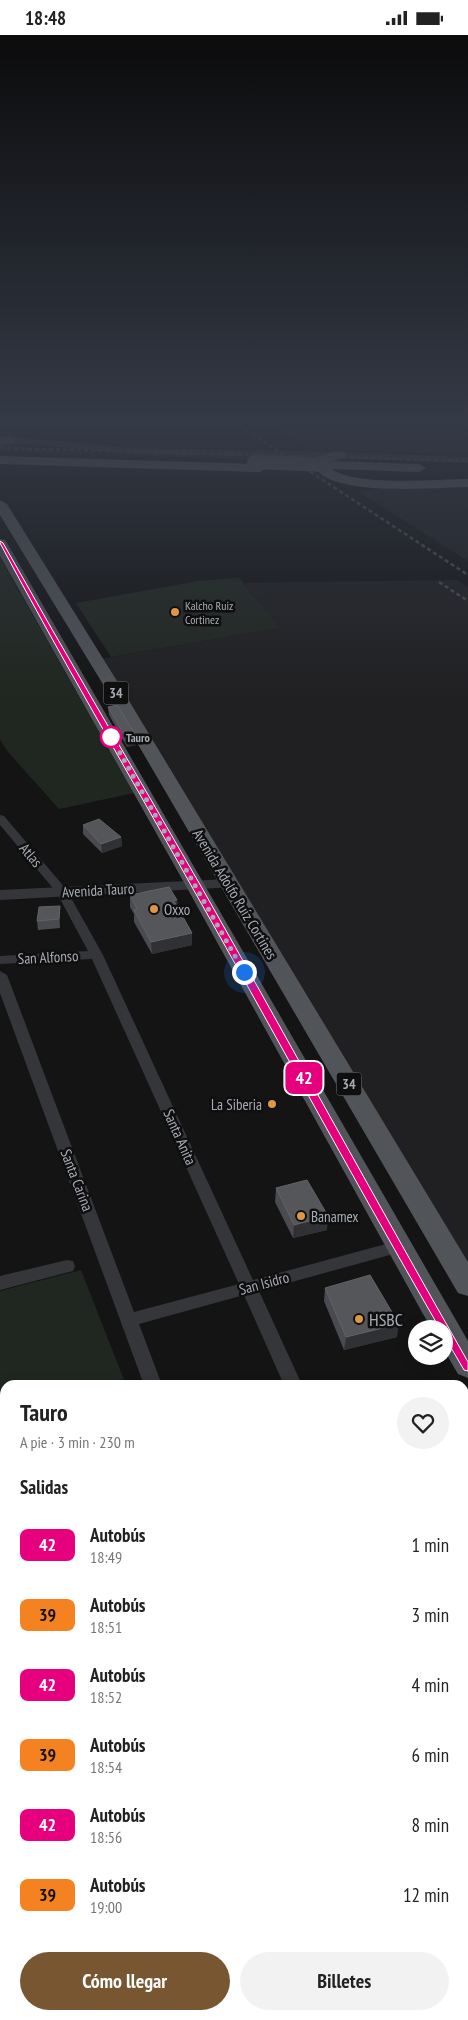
<!DOCTYPE html>
<html lang="es">
<head>
<meta charset="utf-8">
<style>
  :root { --surface:#fff; --page:#f2f2f2; --text:#222; --muted:#767676; --accent:#775631 }
  body { margin:0; font-family:"PT Sans Narrow",sans-serif; background:var(--page); color:var(--text); height:100vh; display:flex; flex-direction:column; font-size:19px; white-space:nowrap }
  * { box-sizing:border-box; margin:0 }
  p { font-size:16px; color:var(--muted) }
  .icon { flex:none; width:28px; height:28px; fill:none; stroke:currentColor; stroke-width:2; stroke-linecap:round; stroke-linejoin:round }
  .map { position:relative; flex:1; overflow:hidden }
  .drawer { position:absolute; left:0px; top:1345px; width:469px; height:640px; display:flex; flex-direction:column; background:var(--surface); border-radius:15px 15px 0 0; box-shadow:0 2px 12px #0003 }
  .drawer>* { flex:none }
  .badge { padding:0 10px; border-radius:8px; font-size:18px; line-height:32px }
  .buttons { position:absolute; left:408px; top:1285px; display:grid; gap:10px }
  .buttons a { display:grid; place-items:center; width:45px; height:45px; border-radius:50%; background:var(--surface); box-shadow:0 2px 12px #0003; font-size:25px }
  .you { position:absolute; width:25px; height:25px; margin:-12px; border:4px solid #fff; border-radius:50%; background:#1a73e8; box-shadow:0 0 0 8px #1a73e833 }
  .map>.badge { position:absolute; translate:-50% -50%; box-shadow:0 0 0 2px #fff }
  h2 { padding:0 20px; font-size:19px; line-height:45px }
  .round { display:grid; place-items:center; flex:none; width:52px; height:52px; border-radius:26px; background:var(--page) }
  .overview { display:flex; align-items:center; justify-content:space-between; height:85px; padding:0 20px }
  h1 { font-size:24px; font-weight:700; line-height:38px }
  .cta { display:flex; gap:10px; margin-top:auto; padding:10px 20px }
  .cta a { flex:1; height:58px; border-radius:30px; background:var(--accent); color:#fff; font-size:20px; font-weight:700; line-height:58px; text-align:center }
  .cta a+a { background:var(--page); color:var(--text) }
  ul { padding:0; list-style:none }
  li { display:flex; align-items:center; gap:15px; height:70px; padding:0 20px }
  li div { flex:1 }
  li b { display:block; font-size:19px }
  li em { font-style:normal }
  li .badge { min-width:55px; font-weight:700; text-align:center }
  .status { display:flex; justify-content:space-between; align-items:center; height:35px; padding:0 25px; background:var(--surface); direction:ltr }
  .status svg { height:14px; fill:currentColor }
  .map>svg:first-child { display:block }
  .built { fill:#202022 }
  .green { fill:#202720 }
  .lines { fill:none; stroke-linecap:round; stroke-linejoin:round }
  .minor { fill:#35363a; fill-rule:evenodd }
  .tertiary { fill:#35363a; fill-rule:evenodd }
  .primary { fill:#515458; fill-rule:evenodd }
  .trunk { fill:#5a5c61; fill-rule:evenodd }
  .rail { stroke:#4c4e52; stroke-width:2.5; stroke-dasharray:4 3; stroke-linecap:butt }
  .trunk-bridge { stroke:#5a5c61; stroke-width:14 }
  .wall { fill:#4a4b50 }
  .shaded-wall { fill:#303134 }
  .building { fill:#54565a; stroke:#616368 }
  .line { fill:#e6007e; stroke:#fff }
  .walk { stroke:#a7acb4; stroke-width:5; stroke-dasharray:0 9 }
  .poi-dot { fill:#de9643; stroke:#0f0f10; stroke-width:2 }
  .stop-dot { fill:#fff; stroke:#e6007e; stroke-width:2.5 }
  .labels { text-anchor:middle; dominant-baseline:central; stroke-width:5; stroke-linejoin:round; paint-order:stroke }
  .far-poi-label { font-size:12px; fill:#a7acb4; stroke:#0f0f10; text-anchor:start }
  .far-stop-label { font-size:12px; font-weight:bold; fill:#a7acb4; stroke:#0f0f10; text-anchor:start }
  .shield { fill:#0f0f10; stroke:#797d83; stroke-width:1 }
  .shield-label { font-size:14px; font-weight:bold; fill:#a7acb4 }
  .street-label { font-size:15px; fill:#a7acb4; stroke:#0f0f10 }
  .poi-label { font-size:15px; fill:#a7acb4; stroke:#0f0f10; text-anchor:start }
  .near-poi-label { font-size:18px; fill:#a7acb4; stroke:#0f0f10; text-anchor:start }
</style>
</head>
<body>
<div class="status"><b>18:48</b><svg viewBox="0 0 49 12"><path d="M0 12V9h3v3zM5 12V6h3v6zM10 12V3h3v9zM15 12V0h3v12zM26 1h20v11H26zM47 4h2v5h-2z"/></svg></div>
<div class="map">
<svg width="468" height="1985" viewBox="0 0 468 1985">
  <rect width="100%" height="100%" fill="#141415"/>
  <path class="built" d="M265,387H468V419L309,415Z
    M468,451V526L359,457L385,452Z
    M457,545L468,552V1227L101,624L279,593L244,548Z
    M468,1668V1985H0V1818L5,1816V1980H464V1669Z"/>
  <path class="green" d="M0,409L98,418L262,422L261,425L0,417Z
    M0,523L134,758L59,774L8,717L0,705Z
    M239,543L280,593L111,622L76,568L198,546Z
    M81,1235L126,1350H5V1422L0,1423V1256Z"/>
  <g class="lines">
    <path class="minor" d="M0,780L4,781L66,854L103,920L253,1245L397,1206L403,1208L405,1212L403,1216L397,1218L259,1256L302,1350H284L244,1260L139,1289L162,1350H144L0,958V936L7,940L134,1277L239,1249L92,924L0,929V921L88,916L57,858L0,790Z
      M67,1225L73,1226L75,1231L73,1236L0,1255V1241Z
      M5,1447V1464L0,1465V1448Z
      M5,1588V1608L0,1610V1590Z
      M468,1626V1646L464,1647V1627Z
      M5,1781V1803L0,1805V1783Z"/>
    <path class="tertiary" d="M0,401L133,413L339,417L468,422V428L339,423L133,419L0,407Z
      M229,844L235,846L237,849L235,852L0,865V855Z
      M468,1678V1705L464,1706V1679Z
      M5,1837V1865L0,1867V1839Z"/>
    <path class="primary" d="M9,401L13,402L15,405L13,408L0,410V402Z
      M0,465L7,469L117,646L468,1227V1261L458,1258L101,646L0,480Z
      M0,504L5,505L7,508L468,1306V1343L458,1339L444,1315V1294H432L423,1279L186,851L17,551L0,521Z"/>
    <path class="trunk" d="M339,416L344,417L346,420L344,423L332,426L419,429L426,433L419,437L331,434C360,452 433,444 468,444V452C439,452 321,464 314,428L319,421Z
      M0,421L260,429L267,433L260,437L0,429Z"/>
    <path class="rail" d="M234,387L468,540
      M0,413L468,426
      M439,547L468,566"/>
    <path class="trunk-bridge" d="M254,427L327,430"/>
  </g>
  <path class="wall" d="M108,672L136,701V710L127,712L109,680Z
    M83,790L121,802L122,811L102,818L83,799Z
    M130,860L177,865L178,872L192,898V910L152,919L134,887V879L130,872Z
    M60,880V893L38,895L37,886Z
    M276,1153L327,1195L293,1203L275,1167Z
    M325,1253L397,1302L344,1315L324,1266Z"/>
  <path class="shaded-wall" d="M136,701V710L127,712L126,703Z
    M121,802L122,811L102,818L101,809Z
    M177,865L178,877L174,866Z
    M60,871V893L59,884Z
    M192,898V910L152,919L151,907Z
    M328,1181L327,1195L293,1203L294,1190Z
    M399,1289L397,1302L344,1315L346,1302Z"/>
  <path class="building" d="M117,670L136,701L126,703L108,672Z
    M99,784L121,802L101,809L83,790Z
    M169,852L177,865L174,866L192,898L151,907L134,875L137,874L130,860Z
    M60,871L59,884L37,886L39,872Z
    M307,1145L328,1181L294,1190L276,1153Z
    M370,1240L399,1289L346,1302L325,1253Z"/>
  <linearGradient id="sky" x2="0" y2="1"><stop stop-color="#0b0b0c"/><stop offset="0.58" stop-color="#343a46"/><stop offset="1" stop-color="#343a46" stop-opacity="0"/></linearGradient>
  <rect width="468" height="665" fill="url(#sky)"/>
  <path class="line" d="M0,506L3,508C68,624 136,738 202,853C292,1012 379,1171 468,1327V1336L464,1335C370,1175 283,1013 192,852C128,737 61,623 0,508Z"/>
  <g class="lines">
    <path class="walk" d="M111,702L244,937"/>
  </g>
  <g class="poi-dot">
    <circle cx="175" cy="577" r="5"/>
    <circle cx="154" cy="874" r="5"/>
    <circle cx="272" cy="1069" r="5"/>
    <circle cx="301" cy="1181" r="5"/>
    <circle cx="359" cy="1284" r="5"/>
  </g>
  <circle class="stop-dot" cx="111" cy="702" r="10"/>
  <g class="labels">
    <g class="far-poi-label">
      <text x="185" y="570">Kalcho Ruiz<tspan x="185" dy="14">Cortinez</tspan></text>
    </g>
    <g class="far-stop-label">
      <text x="126" y="702">Tauro</text>
    </g>
    <g class="shield">
      <rect x="103.5" y="646.5" width="25" height="23" rx="4"/>
      <rect x="336.5" y="1037.5" width="25" height="23" rx="4"/>
    </g>
    <g class="shield-label">
      <text x="116" y="658">34</text>
      <text x="349" y="1049">34</text>
    </g>
    <g class="street-label">
      <text transform="translate(31 820) rotate(50)">Atlas</text>
      <text transform="translate(98 855) rotate(-3)">Avenida Tauro</text>
      <text transform="translate(235 859) rotate(59)">Avenida Adolfo Ruíz Cortines</text>
      <text transform="translate(48 922) rotate(-3)">San Alfonso</text>
      <text transform="translate(180 1102) rotate(66)">Santa Anita</text>
      <text transform="translate(77 1145) rotate(69)">Santa Carina</text>
      <text transform="translate(264 1248) rotate(-15)">San Isidro</text>
    </g>
    <g class="poi-label">
      <text x="164" y="874">Oxxo</text>
      <text x="262" y="1069" text-anchor="end">La Siberia</text>
      <text x="311" y="1181">Banamex</text>
    </g>
    <g class="near-poi-label">
      <text x="369" y="1284">HSBC</text>
    </g>
  </g>
</svg>
<div class="buttons">
<a><svg class="icon" aria-label="layers" viewBox="0 0 24 24"><path d="M12 4l9 5-9 5-9-5zM3 14l9 5 9-5"/></svg></a>
</div>
<div class="you" style="left:244px;top:937px"></div>
<b class="badge" style="left:304px;top:1043px;background:#e6007e;color:#fff">42</b>
<section class="drawer">
<div class="overview"><div><h1>Tauro</h1><p>A pie · 3 min · 230 m</p></div><a class="round"><svg class="icon" aria-label="heart" viewBox="0 0 24 24"><path d="M12 20l-8-8c-3-5 5-10 8-4 3-6 11-1 8 4z"/></svg></a></div>
<h2>Salidas</h2>
<ul>
<li><span class="badge" style="background:#e6007e;color:#fff">42</span><div><b>Autobús</b><p>18:49</p></div><em>1 min</em></li>
<li><span class="badge" style="background:#f58220;color:#111">39</span><div><b>Autobús</b><p>18:51</p></div><em>3 min</em></li>
<li><span class="badge" style="background:#e6007e;color:#fff">42</span><div><b>Autobús</b><p>18:52</p></div><em>4 min</em></li>
<li><span class="badge" style="background:#f58220;color:#111">39</span><div><b>Autobús</b><p>18:54</p></div><em>6 min</em></li>
<li><span class="badge" style="background:#e6007e;color:#fff">42</span><div><b>Autobús</b><p>18:56</p></div><em>8 min</em></li>
<li><span class="badge" style="background:#f58220;color:#111">39</span><div><b>Autobús</b><p>19:00</p></div><em>12 min</em></li>
</ul>
<div class="cta"><a>Cómo llegar</a><a>Billetes</a></div>
</section>
</div>
</body>
</html>
